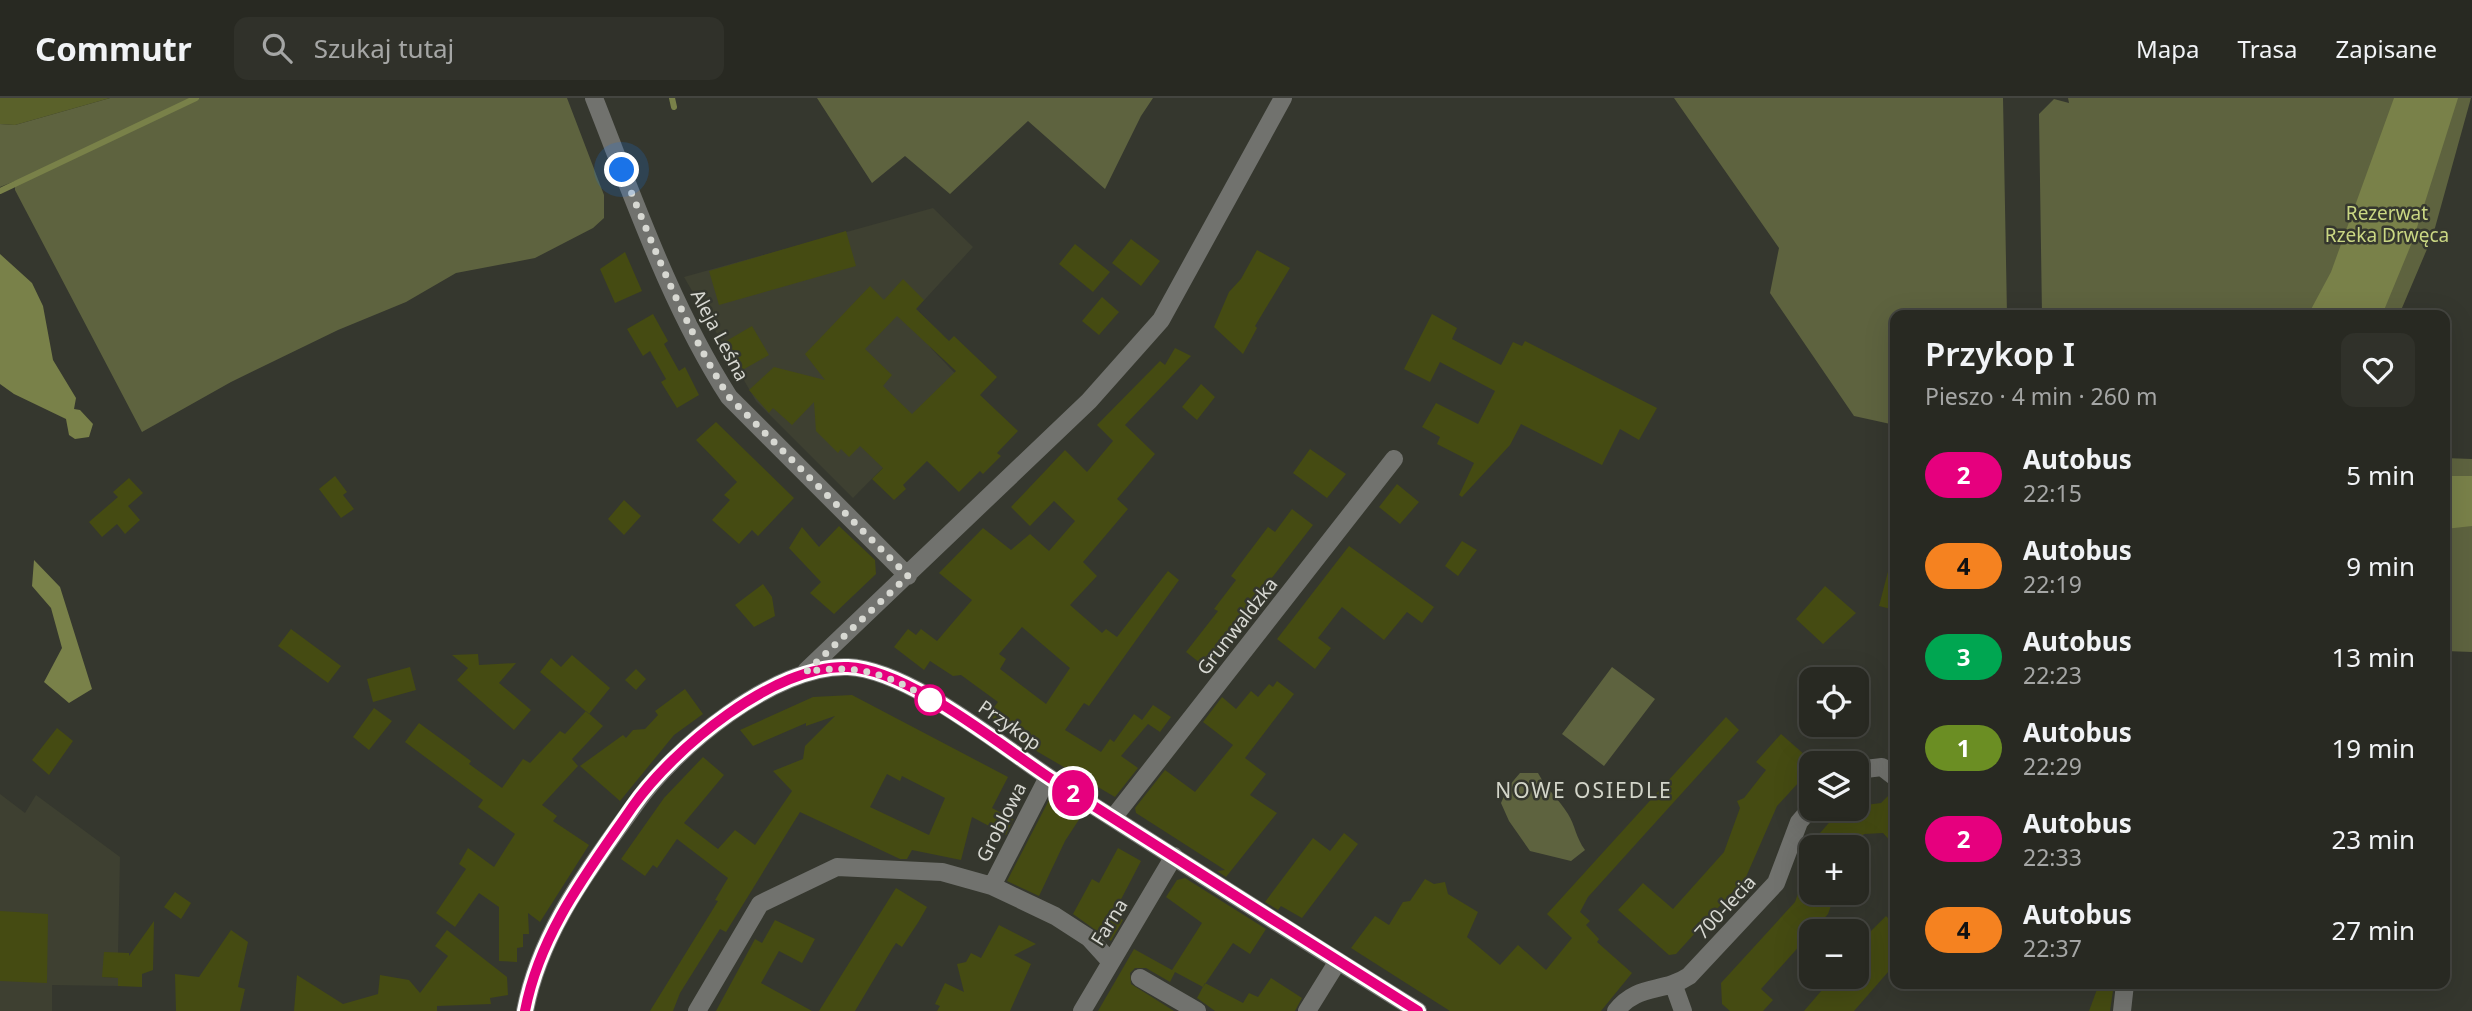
<!DOCTYPE html>
<html lang="pl">
<head>
<meta charset="utf-8">
<style>
  :root { --surface:#282922; --page:#30312a; --text:#f1f3f6; --muted:#a5a6a5; --line:#444540 }
  body { margin:0; font-family:"Noto Sans",sans-serif; background:var(--page); color:var(--text); height:100vh; display:flex; flex-direction:column; font-size:26px; white-space:nowrap }
  * { box-sizing:border-box; margin:0 }
  p { font-size:23px; color:var(--muted) }
  .icon { flex:none; width:38px; height:38px; fill:none; stroke:currentColor; stroke-width:2; stroke-linecap:round; stroke-linejoin:round }
  .map { position:relative; flex:1; overflow:hidden }
  .details { position:absolute; left:1890px; top:212px; width:560px; height:679px; display:flex; flex-direction:column; background:var(--surface); border-radius:14px; box-shadow:0 7px 28px #0002,0 0 0 2px var(--line) }
  .details>* { flex:none }
  .badge { padding:0 14px; border-radius:23px; font-size:24px; line-height:46px }
  .fabs { position:absolute; left:1799px; top:569px; display:grid; gap:14px }
  .fabs a { display:grid; place-items:center; width:70px; height:70px; border-radius:14px; background:var(--surface); box-shadow:0 7px 28px #0002,0 0 0 2px var(--line); font-size:35px }
  .you { position:absolute; width:35px; height:35px; margin:-18px; border:5px solid #fff; border-radius:50%; background:#1a73e8; box-shadow:0 0 0 10px #1a73e833 }
  .map>.badge { position:absolute; translate:-50% -50%; box-shadow:0 0 0 4px #fff }
  .round { display:grid; place-items:center; flex:none; width:74px; height:74px; border-radius:14px; background:var(--page) }
  .summary { display:flex; align-items:center; justify-content:space-between; height:119px; padding:0 35px }
  h1 { font-size:33px; font-weight:600; line-height:52px }
  ul { padding:0; list-style:none }
  li { display:flex; align-items:center; gap:21px; height:91px; padding:0 35px }
  li div { flex:1 }
  li b { display:block; font-size:26px }
  li em { font-style:normal }
  li .badge { min-width:77px; font-weight:700; text-align:center }
  header { display:flex; align-items:center; gap:42px; box-sizing:border-box; height:98px; padding:0 35px; background:var(--surface); border-bottom:2px solid var(--line) }
  header strong { font-size:33px }
  nav { display:flex; gap:38px; margin-inline-start:auto; font-size:24px }
  .search { width:490px; height:63px; background:var(--page); display:flex; align-items:center; gap:18px; box-sizing:border-box; padding:0 24px; border-radius:14px; color:var(--muted); font-size:26px }
  .map>svg:first-child { display:block }
  .built { fill:#3e4031 }
  .green { fill:#5e633f }
  .forest { fill:#5a612a }
  .water { fill:#798149 }
  .lines { fill:none; stroke-linecap:round; stroke-linejoin:round }
  .stream { stroke:#798149; stroke-width:6 }
  .building { fill:#454b12; fill-rule:evenodd }
  .minor { stroke:#71726e; stroke-width:18 }
  .line-casing { stroke:#fff; stroke-width:16 }
  .line { stroke:#e6007e; stroke-width:10 }
  .walk { stroke:#d7d8d2; stroke-width:7; stroke-dasharray:0 12.6 }
  .stop-dot { fill:#fff; stroke:#e6007e; stroke-width:3.5 }
  .labels { text-anchor:middle; dominant-baseline:central; stroke-width:5; stroke-linejoin:round; paint-order:stroke }
  .park-label { font-size:19px; fill:#cad783; stroke:#35372e }
  .street-label { font-size:19px; fill:#d7d8d2; stroke:#35372e }
  .neighbourhood-label { font-size:21px; letter-spacing:2px; fill:#d3d5c9; stroke:#35372e }
</style>
</head>
<body>
<header>
<strong>Commutr</strong>
<div class="search"><svg class="icon" aria-label="search" viewBox="0 0 24 24"><circle cx="10" cy="10" r="6"/><path d="M15 15l6 6"/></svg>Szukaj tutaj</div>
<nav><a>Mapa</a><a>Trasa</a><a>Zapisane</a></nav>
</header>
<div class="map">
<svg width="2472" height="913" viewBox="0 0 2472 913">
  <rect width="100%" height="100%" fill="#35372e"/>
  <path class="built" d="M933,110L973,149L916,211L942,236L930,249L965,286L853,400L756,303L684,179Z
    M0,696L25,715L36,697L120,759L118,855L102,879L118,880V888L52,887V913H0Z"/>
  <path class="green" d="M110,0H567L604,97V120L593,130L535,160L456,175L406,204L338,232L231,284L142,334L15,92V83L0,89V26L15,27Z
    M817,0H1153L1141,18L1105,91L1028,23L950,96L905,58L872,85Z
    M1674,0H2003L2007,217H1895V327L1854,318L1770,195L1779,150Z
    M2068,0H2471L2433,137L2399,217H2042L2039,16L2054,1L2069,5Z
    M2445,360L2472,361V554L2445,553Z
    M1612,569L1655,601L1604,668L1562,636Z
    M1520,675H1538C1547,692 1559,701 1568,716C1575,727 1576,740 1585,752L1571,763L1530,753L1509,723L1501,705L1508,689Z"/>
  <path class="forest" d="M0,0H110L15,27L0,26Z"/>
  <path class="water" d="M2394,0H2458L2413,142L2382,217H2308L2331,174Z
    M0,156L32,185L43,208L53,262L76,300L74,311L80,312L93,326L89,339L75,341L69,337L66,321L14,296L0,286Z
    M2445,378H2472V428L2445,431Z
    M34,462L60,489L92,591L69,605L44,584L62,550L51,510L32,488Z"/>
  <g class="lines">
    <path class="stream" d="M672,0L674,9
      M0,93L196,0"/>
  </g>
  <path class="building" d="M846,133L856,168L719,207L709,173Z
    M1131,141L1160,163L1141,188L1112,165Z
    M1075,146L1110,174L1093,194L1059,166Z
    M1257,152L1290,170L1255,228L1257,230L1243,256L1214,229L1229,194L1241,181Z
    M625,154L642,193L615,205L600,171Z
    M903,181L924,202L916,211L949,243L954,238L997,279L980,297L1018,333L997,355L1001,358L983,376L980,373L959,394L927,363L903,387L906,391L894,402L872,381L883,370L860,348L849,359L841,351L838,355L816,333L814,304L792,327L773,310L769,315L749,292L774,269L825,282L805,256L870,188L884,202ZM897,218L956,273L912,316L883,288L892,277L865,251Z
    M1102,199L1119,214L1099,237L1082,223Z
    M653,216L668,243L664,246L679,273L685,269L699,297L677,310L661,284L666,281L650,253L643,258L627,231Z
    M1432,216L1457,230L1452,241L1501,267L1513,244L1522,248L1525,243L1657,310L1639,342L1620,331L1602,367L1521,326L1510,347L1462,399L1459,397L1474,365L1437,346L1440,339L1422,329L1436,305L1478,326L1495,293L1440,264L1430,284L1404,271Z
    M752,228L769,257L739,274L723,245Z
    M1175,250L1191,258L1125,327L1155,356L1117,401L1128,411L1083,464L1097,478L1070,507L1102,535L1106,531L1117,539L1168,473L1179,482L1089,608L1084,605L1065,632L1101,654L1110,641L1114,644L1134,616L1142,622L1153,607L1171,619L1160,634L1148,626L1121,658L1138,670L1115,699L1033,651L988,617L998,604L961,577L953,578L930,563L924,572L894,549L908,531L916,537L921,531L937,543L972,502L939,475L983,430L1011,452L1030,436L1049,453L1075,423L1054,403L1030,428L1011,409L1065,352L1087,374L1113,343L1097,327L1160,263L1165,267ZM1022,529L1070,570L1046,606L1000,571L1006,561L999,556Z
    M1201,286L1215,299L1197,322L1182,309Z
    M716,324L794,400L758,438L752,432L739,446L712,422L730,402L724,397L737,384L696,342Z
    M1310,351L1346,376L1327,400L1293,375Z
    M335,378L347,394L343,397L354,411L341,420L319,391Z
    M129,380L143,395L128,408L140,422L125,436L117,426L102,439L89,424L118,399L113,394Z
    M1397,386L1419,404L1400,426L1379,409Z
    M624,402L641,418L624,437L608,421Z
    M1292,411L1313,427L1243,517L1246,520L1214,561L1211,559L1204,568L1186,554L1218,513L1214,511L1236,482L1231,478L1268,429L1275,434Z
    M839,428L875,462L876,476L834,516L810,495L821,484L789,450L802,429L819,449Z
    M1462,443L1477,452L1458,478L1445,468Z
    M1349,448L1434,509L1422,525L1407,514L1384,542L1342,509L1318,540L1331,550L1315,571L1277,541Z
    M1890,466H1895V512L1879,508Z
    M763,486L772,499L775,518L754,529L735,507Z
    M1825,488L1856,515L1823,546L1796,521Z
    M291,531L341,568L328,585L278,548Z
    M478,556L479,567L516,565L499,585L531,612L514,632L457,582L468,570L452,557Z
    M572,557L610,590L589,616L540,574L551,560L561,569Z
    M410,569L416,592L373,604L367,581Z
    M636,571L646,581L636,592L625,582Z
    M1277,583L1294,596L1245,660L1266,676L1250,697L1277,715L1226,779L1217,773L1225,772L1136,715L1135,710L1165,672L1195,694L1233,647L1203,624L1222,599L1236,611L1251,593L1258,599L1269,586L1273,589Z
    M685,591L703,616L674,637L620,703L580,668L623,637L626,640L633,632L645,631L658,617L655,613Z
    M852,597L1008,679L992,710L1013,721L1006,737L972,719L961,762L912,752L907,761H900L800,714L726,834L720,831L680,895L673,913H650L718,803L715,802L728,780L677,741L657,770L653,767L645,778L621,761L664,700L703,659L724,677L684,725L718,751L735,732L755,747L792,693L773,673L803,661L805,648L835,618L806,628V625L753,648L740,632L813,599ZM887,676L900,683L902,678L945,700L929,737L870,709Z
    M374,610L392,623L369,652L353,639Z
    M586,613L603,628L572,661L578,668L542,707L557,718L553,723L589,747L540,824L528,815L529,836H523V849L517,850V864L499,863V809L479,795L455,829L436,815L466,771L459,766L468,750L494,769L515,736L478,709L483,702L405,644L419,625L471,663L469,666L502,690L523,661L530,665L560,633L565,636Z
    M1726,619L1739,632L1588,799L1580,814L1590,823L1586,827L1599,841L1597,844L1632,875L1601,913H1450L1351,850L1375,818L1389,827L1403,804L1410,803L1425,781L1434,786L1445,784L1448,796L1478,814L1467,839L1500,867L1518,847L1546,872L1572,840L1547,816Z
    M57,630L73,643L49,677L32,662Z
    M1781,636L1814,665L1811,671L1777,708L1746,779L1676,856L1669,857L1618,812L1643,785L1673,811L1724,754L1740,710L1737,703L1744,700L1766,672L1756,664Z
    M1895,691V748L1883,735L1864,736L1852,749H1815L1820,735L1842,710L1881,705Z
    M1049,702L1080,720L1065,743L1039,798L1007,783Z
    M1344,735L1358,746L1302,820L1281,808L1278,812L1265,804L1313,740L1330,753Z
    M1118,750L1141,763L1117,809L1119,810L1115,818L1123,822L1111,843L1073,816L1092,781L1099,785Z
    M1809,764L1811,794H1836L1828,816L1761,891L1773,902L1763,913H1730L1722,906L1721,885L1795,804Z
    M1185,780L1266,831L1250,856L1233,845L1203,889L1175,874L1170,884L1146,870H1135L1130,875L1131,886L1174,913H1098L1134,851L1172,872L1202,825L1166,799L1177,782Z
    M896,790L927,809L919,823L902,849L896,845L892,851L855,913H819Z
    M175,794L191,805L181,821L164,809Z
    M0,813L48,816L47,885L0,883Z
    M1886,818L1895,827V866L1854,913H1804L1834,878H1857V847Z
    M775,822L815,841L802,865L779,853L761,885L812,913H716L755,841L762,845Z
    M154,823L153,872L142,876V889L118,888V880L102,879L104,854L129,855V858Z
    M999,827L1036,846L1014,857L1031,866L1010,913H937L940,908L935,906L945,885L964,894L957,866L966,864L971,855L981,860Z
    M231,832L248,844L238,889L245,891L240,913H176L175,876L199,879Z
    M447,832L507,879L508,897L490,900L491,906L437,908V913H294L297,877L343,906L378,896L380,877L409,882L420,895L448,858L435,848Z
    M1271,880L1302,900L1295,913H1215L1197,900L1205,885L1243,905L1249,895L1258,899Z
    M2099,886H2114L2110,913H2089Z"/>
  <g class="lines">
    <path class="minor" d="M594,0C634,101 670,207 729,299L908,478
      M806,573L1089,303L1161,222L1283,0
      M1857,672L1882,669L1895,679
      M1113,720L1394,361
      M992,788L1048,679
      M1140,880L1197,913
      M1674,888L1683,913
      M525,913C540,834 588,772 634,708C673,651 775,566 848,569C911,572 1003,650 1056,684C1177,761 1297,838 1418,913
      M697,913L760,806L837,769L942,774L992,788L1055,818L1089,840L1109,862
      M1082,913L1174,758
      M1307,913L1338,863
      M1616,913C1638,885 1662,896 1689,878L1776,785L1799,724L1811,710
      M2122,913L2125,886"/>
  </g>
  <g class="lines">
    <defs>
      <path id="line" d="M525,913C540,834 589,772 633,708C673,651 775,566 848,569C911,572 1004,651 1056,684C1177,761 1297,837 1418,913"/>
    </defs>
    <use href="#line" class="line-casing"/>
    <use href="#line" class="line"/>
    <path class="walk" d="M622,72C654,149 684,228 729,299L908,478L806,574C856,565 889,576 930,602"/>
  </g>
  <circle class="stop-dot" cx="930" cy="602" r="14"/>
  <g class="labels">
    <g class="park-label">
      <text x="2387" y="115">Rezerwat<tspan x="2387" dy="22">Rzeka Drwęca</tspan></text>
    </g>
    <g class="street-label">
      <text transform="translate(720 237) rotate(62)">Aleja Leśna</text>
      <text transform="translate(1237 528) rotate(-52)">Grunwaldzka</text>
      <text transform="translate(1010 627) rotate(35)">Przykop</text>
      <text transform="translate(1001 724) rotate(-63)">Groblowa</text>
      <text transform="translate(1725 809) rotate(-47)">700-lecia</text>
      <text transform="translate(1109 824) rotate(-58)">Farna</text>
    </g>
    <g class="neighbourhood-label">
      <text x="1584" y="692">NOWE OSIEDLE</text>
    </g>
  </g>
</svg>
<div class="fabs">
<a><svg class="icon" aria-label="locate" viewBox="0 0 24 24"><circle cx="12" cy="12" r="6"/><path d="M12 2v4M12 18v4M2 12h4M18 12h4"/></svg></a>
<a><svg class="icon" aria-label="layers" viewBox="0 0 24 24"><path d="M12 4l9 5-9 5-9-5zM3 14l9 5 9-5"/></svg></a>
<a>+</a>
<a>−</a>
</div>
<div class="you" style="left:622px;top:72px"></div>
<b class="badge" style="left:1073px;top:695px;background:#e6007e;color:#fff">2</b>
<section class="details">
<div class="summary"><div><h1>Przykop I</h1><p>Pieszo · 4 min · 260 m</p></div><a class="round"><svg class="icon" aria-label="heart" viewBox="0 0 24 24"><path d="M12 20l-8-8c-3-5 5-10 8-4 3-6 11-1 8 4z"/></svg></a></div>
<ul>
<li><span class="badge" style="background:#e6007e;color:#fff">2</span><div><b>Autobus</b><p>22:15</p></div><em>5 min</em></li>
<li><span class="badge" style="background:#f58220;color:#111">4</span><div><b>Autobus</b><p>22:19</p></div><em>9 min</em></li>
<li><span class="badge" style="background:#00a651;color:#fff">3</span><div><b>Autobus</b><p>22:23</p></div><em>13 min</em></li>
<li><span class="badge" style="background:#6b8e23;color:#fff">1</span><div><b>Autobus</b><p>22:29</p></div><em>19 min</em></li>
<li><span class="badge" style="background:#e6007e;color:#fff">2</span><div><b>Autobus</b><p>22:33</p></div><em>23 min</em></li>
<li><span class="badge" style="background:#f58220;color:#111">4</span><div><b>Autobus</b><p>22:37</p></div><em>27 min</em></li>
</ul>
</section>
</div>
</body>
</html>
